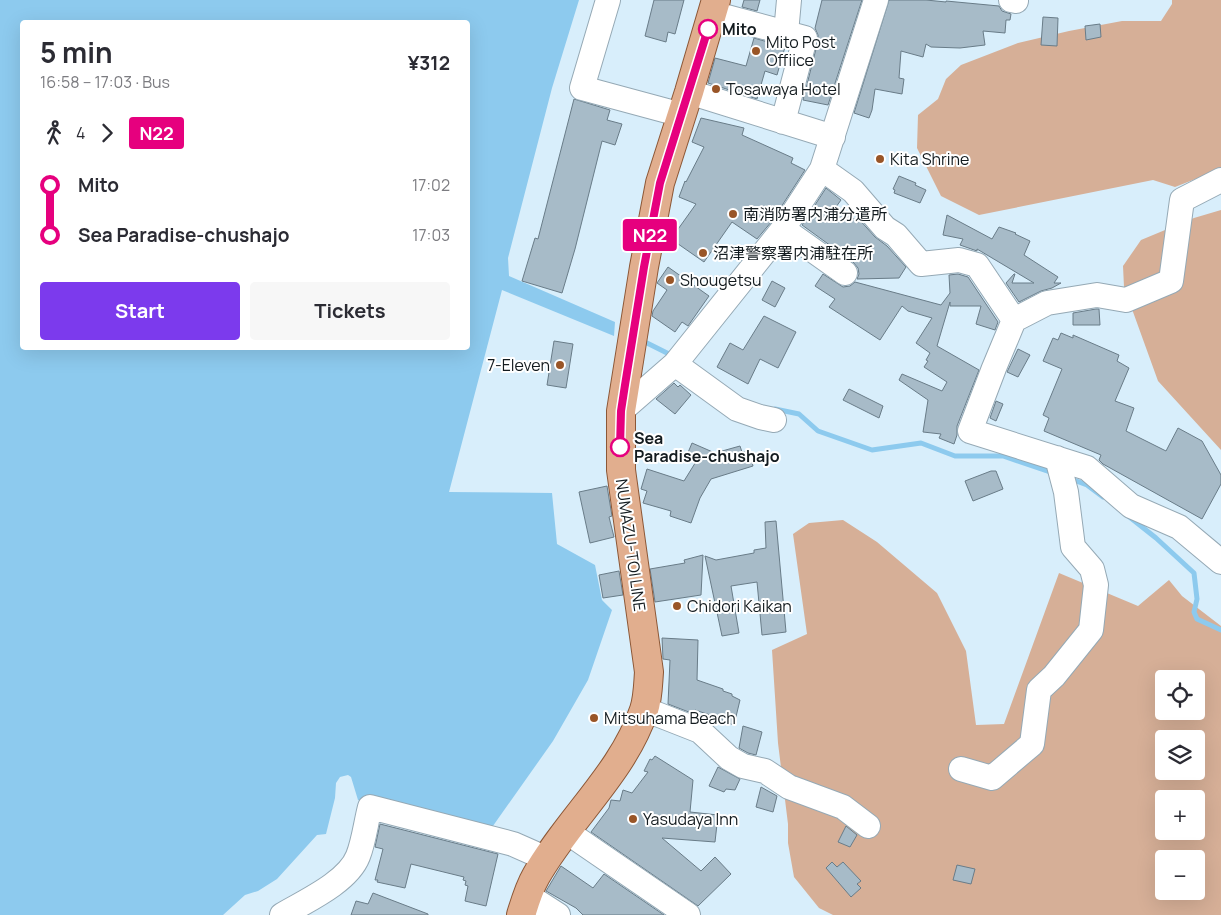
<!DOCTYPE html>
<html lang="en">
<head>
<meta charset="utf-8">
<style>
  :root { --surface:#fff; --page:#f7f7f7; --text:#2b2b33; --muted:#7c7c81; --accent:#7c3aed }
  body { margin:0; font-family:Manrope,"Noto Sans JP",sans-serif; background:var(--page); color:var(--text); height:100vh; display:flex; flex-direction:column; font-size:19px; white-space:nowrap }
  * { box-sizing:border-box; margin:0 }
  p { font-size:16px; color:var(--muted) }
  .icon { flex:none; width:28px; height:28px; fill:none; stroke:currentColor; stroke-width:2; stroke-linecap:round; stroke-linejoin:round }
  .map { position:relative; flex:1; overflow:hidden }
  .sheet { position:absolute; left:20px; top:20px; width:450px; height:330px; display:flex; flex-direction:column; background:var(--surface); border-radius:5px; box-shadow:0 5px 20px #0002 }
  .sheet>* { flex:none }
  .badge { padding:0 10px; border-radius:4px; font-size:18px; line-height:32px }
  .controls { position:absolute; left:1155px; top:670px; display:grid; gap:10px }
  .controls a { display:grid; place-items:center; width:50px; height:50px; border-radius:5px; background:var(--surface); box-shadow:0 5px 20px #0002; font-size:25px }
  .map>.badge { position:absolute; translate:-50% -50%; box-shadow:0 0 0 2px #fff }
  .legs { display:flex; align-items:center; gap:8px; height:55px; padding:0 20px; font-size:16px }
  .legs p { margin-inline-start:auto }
  .overview { display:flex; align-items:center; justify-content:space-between; height:85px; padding:0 20px }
  h1 { font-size:28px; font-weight:700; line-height:38px }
  .cta { display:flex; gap:10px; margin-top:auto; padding:10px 20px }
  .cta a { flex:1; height:58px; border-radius:5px; background:var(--accent); color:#fff; font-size:20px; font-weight:700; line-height:58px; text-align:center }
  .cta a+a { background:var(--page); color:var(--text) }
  ul { padding:0 20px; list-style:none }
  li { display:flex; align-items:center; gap:18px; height:50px; font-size:19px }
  li i { display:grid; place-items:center; width:8px; height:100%; margin:0 6px; background:currentColor }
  li i::after { content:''; width:12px; height:12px; margin:-6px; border:4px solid; border-radius:50%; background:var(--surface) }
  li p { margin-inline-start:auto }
  li:first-child i { background:linear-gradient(#0000 50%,currentColor 0) }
  li:last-child i { background:linear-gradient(currentColor 50%,#0000 0) }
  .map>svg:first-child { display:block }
  .green { fill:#d6af97; fill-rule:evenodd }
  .water { fill:#8dcaee; fill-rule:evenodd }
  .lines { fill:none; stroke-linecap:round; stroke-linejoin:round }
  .stream { stroke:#8dcaee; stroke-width:5 }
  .building { fill:#a7bbc8; stroke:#697c88 }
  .minor-casing { stroke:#95a9b5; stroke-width:26 }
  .major-casing { stroke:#8c5736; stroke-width:30 }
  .minor { stroke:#fff; stroke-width:24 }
  .major { stroke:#e1ae8e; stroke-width:28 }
  .line-1-casing { stroke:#fff; stroke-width:11 }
  .line-1 { stroke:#e6007e; stroke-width:8 }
  .stop-1-dot { fill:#fff; stroke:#e6007e; stroke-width:2.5 }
  .poi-dot { fill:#995527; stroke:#fff; stroke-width:2 }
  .labels { text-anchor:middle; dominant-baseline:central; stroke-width:4; stroke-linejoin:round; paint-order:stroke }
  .stop-label { font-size:16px; font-weight:bold; fill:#131b1f; stroke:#fff; text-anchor:start }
  .poi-label { font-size:16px; fill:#131b1f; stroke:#fff; text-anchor:start }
  .street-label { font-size:16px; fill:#131b1f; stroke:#fff }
</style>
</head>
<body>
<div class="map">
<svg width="1221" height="915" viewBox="0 0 1221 915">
  <rect width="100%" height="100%" fill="#d8eefb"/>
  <path class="green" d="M1172,0H1221V169L1175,187L1153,180L979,215L941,196L917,148L918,115L938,99L946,79L961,65L1018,43L1069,31L1122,21H1161L1172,4Z
    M1221,210V450L1158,381L1124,287L1123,266L1141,240L1194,218Z
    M843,520L877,542L937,593L966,651L976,725L1004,724L1059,573L1138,606L1169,580L1182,596L1221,626V915H833L819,908L794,877L788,843V824L778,743L772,650L807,634L793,534L809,523ZM1164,679H1196V711H1164ZM1164,739H1196V771H1164ZM1164,799H1196V831H1164ZM1164,859H1196V891H1164Z"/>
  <path class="water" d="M0,0H579L552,88L508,258L509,276L615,322L614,336L502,290L449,492L552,493L557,544L595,565L602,600L612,610L588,680L553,741L488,833L358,800L351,777L348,775L340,777L336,783L335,798L326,834L317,835L277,879L258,891L245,895L223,915H0ZM22,22H468V348H22Z"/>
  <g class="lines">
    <path class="stream" d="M647,343L671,355
      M775,409L799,414L818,431L872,450L921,443L955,456H1003L1053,473
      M1071,479L1087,485L1103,497
      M1127,515L1156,538L1194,573L1197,599L1194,612L1197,619L1221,630"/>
  </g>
  <path class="building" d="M654,0H684L675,34L668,32L666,42L645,36Z
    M744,0H760L757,11L742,7Z
    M822,0H862L828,105L803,100L818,41V35L815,28Z
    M889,0H926L946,2V1L999,6L1002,11L1011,14L1010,20H1006L1005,33L983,31L985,45L960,48L931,47L926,44L923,57L901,51L899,78L904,79L902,94L875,89L872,110L869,118L854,113Z
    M1043,17L1058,18L1057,46L1041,45Z
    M1100,24L1101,37L1086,40L1085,26Z
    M754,38L785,47L777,75L765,71L757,99L708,83L715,58L746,66Z
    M574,99L610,110L607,120L622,124L615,145L602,141L575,249L562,293L522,281L535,238L538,239Z
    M701,118L744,128L742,135L793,158L791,163L805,170L772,221L757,239L732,222L704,262L671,239L696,204L679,197L685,181L686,182L704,147L692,142Z
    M899,176L916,183L915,185L926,190L920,203L894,193L895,190L893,189Z
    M826,188L841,200L836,207L856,220L858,218L875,237L887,246L906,267L899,278L857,279L859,274L858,268L853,262L802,225Z
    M947,215L992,239L999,227L1016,233L1015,234L1030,241L1024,255L1058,277L1054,283H1061L1052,288L1041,291L1019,302L1006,283L1014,274H1015L1012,283H1034L977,249V251L960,245L963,239L943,235Z
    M668,267L709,296L688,326L682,322L675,332L652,316L653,311L667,290L657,283Z
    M823,274L843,287L850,286L855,282L941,305L950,293L949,275L958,274L968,277L998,322L995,330L976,324L981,306H950V302L937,346L979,370L957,426V435L954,444L939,438L941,434L923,432L928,400L899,380L902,374L942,391L947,382L924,367L928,361L926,360L930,353L916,343L932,318L908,311L902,306L880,340L829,307L835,299L815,286Z
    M772,281L785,288L775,307L762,300Z
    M1096,309H1099L1100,325H1073V313Z
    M764,316L796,332L778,368L760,359L748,384L717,367L730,343L743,350Z
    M1061,333L1073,338V335L1119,355L1117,361L1129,368L1115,401L1134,408L1126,431L1166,451L1178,428L1202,441L1221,475V484L1202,519L1103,464L1099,460L1101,455L1044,431L1049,418L1043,415L1062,369L1043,361L1053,338L1058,340Z
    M554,341L573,344L566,388L547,385Z
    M1018,349L1030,355L1018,377L1007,372Z
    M674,383L678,387L680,385L691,395L675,414L656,399Z
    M849,389L883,406L879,418L843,400Z
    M996,401L1003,404L996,421L990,418Z
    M692,443L715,453L740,446L742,452H749L753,466L711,479L700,498L691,523L670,516L671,511L643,503L647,491L641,489L647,469L684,481L697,460L687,455Z
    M991,471H996L1003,489L973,501L965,481Z
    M607,486L612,516L609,517L614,537L590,543L579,492Z
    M776,521L786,632L762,635L757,582L731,586L739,633L722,636L705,556L716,560L754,553V550L766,548L765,522Z
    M703,555L701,595L655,602L650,569L685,563L684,560Z
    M619,571L623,595L603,598L599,575Z
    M662,638L698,640L697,680L723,689V691L732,694V696L740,700L734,725L722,721V719L695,710L694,714L668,704L670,660L663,659Z
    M743,726L762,732L756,755L748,753L739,748Z
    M655,756L693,780L690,812L718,815L715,842L662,838L701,871L715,857L731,874L698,906L591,832L609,808L611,800L620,801L623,790L632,793L648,772L644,771L650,759L652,760Z
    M718,767L740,779L735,790L726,789L724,792L709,786Z
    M761,787L777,796L773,812L756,807Z
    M380,824L498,854L486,906L465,901L468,886L465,885L466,881L463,880L464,877L411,864L405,888L377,882L378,880H375L383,849L375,847Z
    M846,826L857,835L850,847L838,842Z
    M832,862L837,867L843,862L861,881L857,884L861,888L851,897L826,868Z
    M957,865L975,869L971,884L953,880Z
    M561,866L593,888L604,874L664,915H583L576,908L546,891Z
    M373,893L428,914V915H351L356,901L368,904Z"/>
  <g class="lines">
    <defs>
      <path id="minor" d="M608,0L582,88L682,115
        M1011,0L1016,1
        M712,13L805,38L783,122
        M786,33L789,0
        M689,92L833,137
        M822,169L853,191L885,228L896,235L921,264L959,260L977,265L1014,320L1047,303L1097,295L1126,300L1171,281L1182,200L1221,180
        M783,229L845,273
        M1014,320L994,368L970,431L1087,468L1131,506L1179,527L1221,562
        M675,364L737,409L760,417L774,420
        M621,411L675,364L783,229L822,169L876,0
        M644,709L700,731L729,758L743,766L765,771L789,787L843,807L868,826
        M961,769L992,778L1032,744L1039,690L1054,676L1091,630L1096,585L1092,569L1073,547L1066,492L1057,458
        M567,832L688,915
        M527,895L558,915
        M282,915C306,901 348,882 358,856C364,841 366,822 370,807L513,844L547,859"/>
      <path id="major" d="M521,915C525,902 529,888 536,876C568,819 623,773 644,710C648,698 648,685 649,672L621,470V411L644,267L660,183L689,92L716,0"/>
    </defs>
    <use href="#minor" class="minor-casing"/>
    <use href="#major" class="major-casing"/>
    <use href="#minor" class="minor"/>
    <use href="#major" class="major"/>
  </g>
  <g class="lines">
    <defs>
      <path id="line-1" d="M620,447L621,411L625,385L644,267L660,183L708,29"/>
    </defs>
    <use href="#line-1" class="line-1-casing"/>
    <use href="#line-1" class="line-1"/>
  </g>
  <g class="stop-1-dot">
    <circle cx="708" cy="29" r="9"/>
    <circle cx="620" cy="447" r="9"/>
  </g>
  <g class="poi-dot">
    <circle cx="756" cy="51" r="5"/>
    <circle cx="716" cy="89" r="5"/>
    <circle cx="880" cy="159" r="5"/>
    <circle cx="733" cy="214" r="5"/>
    <circle cx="703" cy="253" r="5"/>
    <circle cx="670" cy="280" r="5"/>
    <circle cx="560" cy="365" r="5"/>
    <circle cx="677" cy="606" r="5"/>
    <circle cx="594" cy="718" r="5"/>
    <circle cx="633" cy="819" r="5"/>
  </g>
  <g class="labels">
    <g class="stop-label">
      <text x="722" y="29">Mito</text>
      <text x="634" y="438">Sea<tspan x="634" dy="18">Paradise-chushajo</tspan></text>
    </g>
    <g class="poi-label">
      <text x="766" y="42">Mito Post<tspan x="766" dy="18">Offiice</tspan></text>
      <text x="726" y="89">Tosawaya Hotel</text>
      <text x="890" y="159">Kita Shrine</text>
      <text x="743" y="214">南消防署内浦分遣所</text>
      <text x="713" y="253">沼津警察署内浦駐在所</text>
      <text x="680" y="280">Shougetsu</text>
      <text x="550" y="365" text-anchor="end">7-Eleven</text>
      <text x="687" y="606">Chidori Kaikan</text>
      <text x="604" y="718">Mitsuhama Beach</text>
      <text x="643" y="819">Yasudaya Inn</text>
    </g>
    <g class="street-label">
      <text transform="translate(631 545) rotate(82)">NUMAZU-TOI LINE</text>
    </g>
  </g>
</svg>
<div class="controls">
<a><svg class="icon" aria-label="locate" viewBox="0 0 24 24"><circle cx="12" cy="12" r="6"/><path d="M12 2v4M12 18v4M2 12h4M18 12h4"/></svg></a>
<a><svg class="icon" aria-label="layers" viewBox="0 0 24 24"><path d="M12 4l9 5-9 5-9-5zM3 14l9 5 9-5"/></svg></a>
<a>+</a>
<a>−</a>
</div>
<b class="badge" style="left:650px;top:235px;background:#e6007e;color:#fff">N22</b>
<section class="sheet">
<div class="overview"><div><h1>5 min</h1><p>16:58 – 17:03 · Bus</p></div><b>¥312</b></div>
<div class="legs"><svg class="icon" aria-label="walk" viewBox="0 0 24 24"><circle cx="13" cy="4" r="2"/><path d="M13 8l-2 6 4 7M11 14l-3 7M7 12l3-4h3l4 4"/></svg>4<svg class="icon" aria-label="forward" viewBox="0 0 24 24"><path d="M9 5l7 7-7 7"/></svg><b class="badge" style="background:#e6007e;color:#fff">N22</b></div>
<ul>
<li><i style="color:#e6007e"></i><b>Mito</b><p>17:02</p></li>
<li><i style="color:#e6007e"></i><b>Sea Paradise-chushajo</b><p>17:03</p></li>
</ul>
<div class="cta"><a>Start</a><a>Tickets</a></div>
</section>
</div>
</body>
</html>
